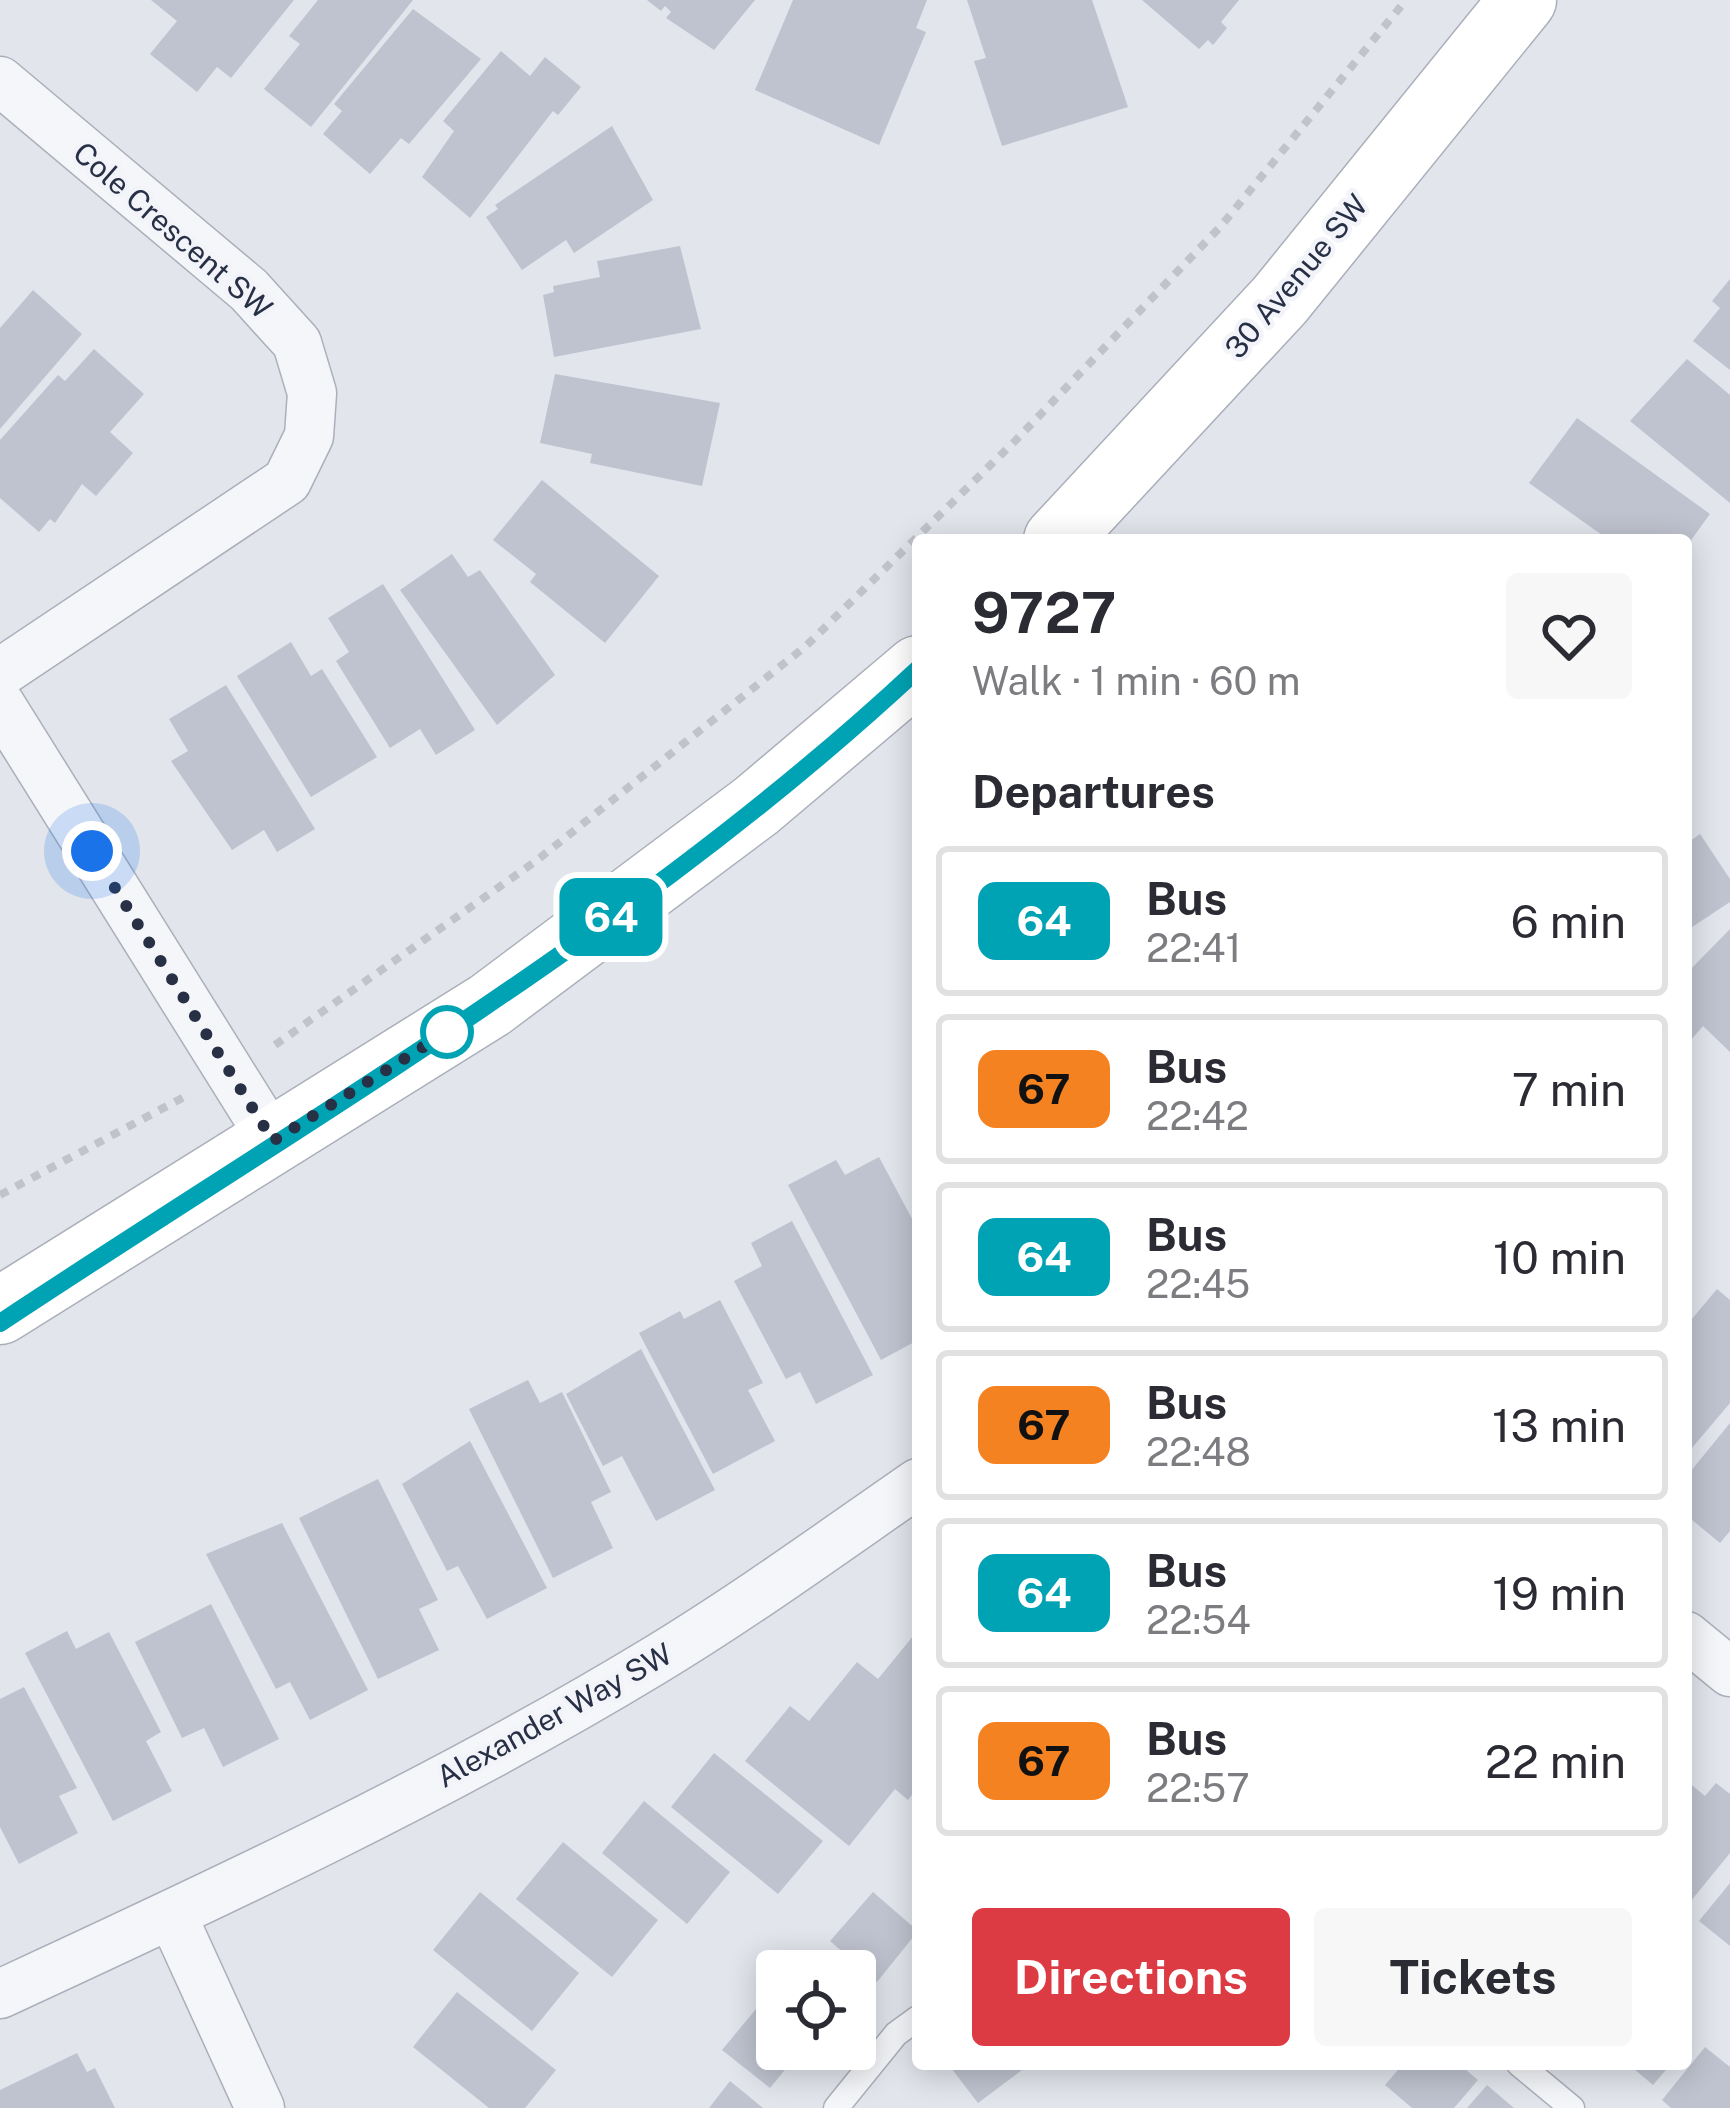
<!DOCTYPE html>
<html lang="en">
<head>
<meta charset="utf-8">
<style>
  :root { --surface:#fff; --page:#f7f7f7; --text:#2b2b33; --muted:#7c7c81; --line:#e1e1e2; --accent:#dc3b43 }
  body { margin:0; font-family:"Public Sans",sans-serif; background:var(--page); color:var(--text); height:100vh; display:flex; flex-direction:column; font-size:45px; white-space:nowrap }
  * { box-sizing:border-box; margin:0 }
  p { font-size:39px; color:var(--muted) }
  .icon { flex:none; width:66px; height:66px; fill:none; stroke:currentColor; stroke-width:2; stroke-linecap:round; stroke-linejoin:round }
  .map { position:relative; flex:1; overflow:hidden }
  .side { position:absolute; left:912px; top:534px; width:780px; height:1536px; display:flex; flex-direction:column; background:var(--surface); border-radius:12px; box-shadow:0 6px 30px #0003 }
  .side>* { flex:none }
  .badge { padding:0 24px; border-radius:18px; font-size:42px; line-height:78px }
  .fabs { position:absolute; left:756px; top:1950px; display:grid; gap:24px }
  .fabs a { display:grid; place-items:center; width:120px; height:120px; border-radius:12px; background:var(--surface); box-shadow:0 6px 30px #0003; font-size:60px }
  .you { position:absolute; width:60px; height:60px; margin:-30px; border:9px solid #fff; border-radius:50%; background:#1a73e8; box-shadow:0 0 0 18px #1a73e833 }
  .map>.badge { position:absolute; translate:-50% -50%; box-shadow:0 0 0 6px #fff }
  h2 { padding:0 60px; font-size:45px; line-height:108px }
  .round { display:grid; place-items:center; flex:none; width:126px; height:126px; border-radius:12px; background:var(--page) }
  .headline { display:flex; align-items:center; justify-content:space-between; height:204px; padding:0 60px }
  h1 { font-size:57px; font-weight:700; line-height:90px }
  .button { display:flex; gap:24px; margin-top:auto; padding:24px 60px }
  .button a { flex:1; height:138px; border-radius:12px; background:var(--accent); color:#fff; font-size:48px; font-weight:700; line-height:138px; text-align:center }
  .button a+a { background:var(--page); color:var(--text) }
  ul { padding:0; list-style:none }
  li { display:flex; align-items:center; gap:36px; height:150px; margin:0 24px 18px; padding:0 36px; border:6px solid var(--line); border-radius:12px }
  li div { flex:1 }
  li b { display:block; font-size:45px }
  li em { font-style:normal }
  li .badge { min-width:132px; font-weight:700; text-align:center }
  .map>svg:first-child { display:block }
  .building { fill:#bfc3cf }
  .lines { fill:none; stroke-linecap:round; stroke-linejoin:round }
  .lane-casing { stroke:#aaafba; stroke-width:27 }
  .street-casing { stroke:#aaafba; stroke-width:51 }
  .secondary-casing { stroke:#aaafba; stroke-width:69 }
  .path { stroke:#c0c3ca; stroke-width:8; stroke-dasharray:9 9; stroke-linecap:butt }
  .lane { stroke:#f5f6f9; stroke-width:24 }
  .street { stroke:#f5f6f9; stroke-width:48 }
  .secondary { stroke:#fff; stroke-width:66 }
  .line-casing { stroke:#fff; stroke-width:27 }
  .line { stroke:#00a3b4; stroke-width:18 }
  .walk { stroke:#283046; stroke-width:12; stroke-dasharray:0 21.6 }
  .stop-dot { fill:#fff; stroke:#00a3b4; stroke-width:6 }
  .labels { text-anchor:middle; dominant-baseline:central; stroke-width:9; stroke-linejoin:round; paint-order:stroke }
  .street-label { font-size:30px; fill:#283046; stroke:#f2f4f9 }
</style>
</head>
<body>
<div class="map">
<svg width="1730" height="2108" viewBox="0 0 1730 2108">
  <rect width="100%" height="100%" fill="#e2e5ec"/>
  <path class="building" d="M151,0H294L231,78L217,67L197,92L150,54L177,21Z
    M318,0H413L311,127L264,89L300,44L289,36Z
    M647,0H755L714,50L666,18L671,12L665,6L661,11Z
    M793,0H927L916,28L926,32L879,145L755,90Z
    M967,0H1092L1128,107L1002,146L974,61L986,58Z
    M1142,0H1239L1221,22L1227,28L1213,45L1208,40L1199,49Z
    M413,9L481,59L409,144L401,138L370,174L323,134L342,111L334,104Z
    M501,51L530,76L545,57L581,87L558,115L553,111L470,218L422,177L454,131L443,121Z
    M612,126L653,200L574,253L566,240L522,270L486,217L498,209L495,205Z
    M680,246L701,329L554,357L543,295L554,292L553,286L600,277L597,261Z
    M1730,279V370L1693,341L1720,308L1712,301Z
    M33,290L82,334L0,429V328Z
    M94,349L144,394L110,432L133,453L96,496L82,484L55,523L50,519L39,532L0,498V440L58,375L65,381Z
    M1687,359L1730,395V503L1630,421Z
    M555,374L720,403L702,486L590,463L592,454L540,443Z
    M1577,418L1710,514L1686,547V540H1609L1529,483Z
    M542,480L659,576L605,643L530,582L536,574L493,540Z
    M452,554L468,577L480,570L555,675L497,725L400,590Z
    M383,584L475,730L436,755L420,729L390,748L336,661L349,652L328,618Z
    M291,642L311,676L322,669L377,757L311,797L237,676Z
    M226,685L315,829L277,852L264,830L232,850L171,761L188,751L169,719Z
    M1700,834L1730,879V902L1686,931V844Z
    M1730,929V1052L1703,1026L1690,1041L1686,1037V974Z
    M879,1157L918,1230V1340L881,1360L788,1185L836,1160L845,1175Z
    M792,1221L873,1375L816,1404L800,1372L786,1379L734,1281L762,1266L751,1243Z
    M1717,1289L1730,1300V1403L1686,1455V1326Z
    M720,1300L763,1383L748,1390L775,1441L713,1474L639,1333L680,1311L684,1319Z
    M641,1349L715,1490L656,1521L622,1456L603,1466L566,1394Z
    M528,1380L540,1403L562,1392L611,1492L591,1502L613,1548L553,1578L469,1409Z
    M1730,1423V1531L1720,1543L1686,1515V1477Z
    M470,1441L547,1588L487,1619L458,1566L447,1571L402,1484Z
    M378,1479L438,1600L419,1609L439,1650L378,1679L299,1518Z
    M282,1523L368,1690L310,1720L290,1682L276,1689L206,1554Z
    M211,1604L279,1739L223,1767L204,1728L182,1738L135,1642Z
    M918,1630V1787L908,1800L895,1789L849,1846L745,1761L790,1706L809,1721L857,1662L878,1679Z
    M67,1631L76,1649L109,1632L161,1732L146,1741L172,1791L113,1821L25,1653Z
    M24,1687L77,1788L59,1796L78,1833L19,1864L0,1827V1699Z
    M714,1753L823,1841L778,1894L671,1807Z
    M1688,1782L1705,1796L1716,1783L1730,1794V1853L1686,1907Z
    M644,1801L730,1872L687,1924L602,1853Z
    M563,1842L658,1920L612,1977L516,1899Z
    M1730,1883V1946L1699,1921Z
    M480,1892L579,1973L532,2031L433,1950Z
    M873,1892L918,1931L877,1982L830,1941Z
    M814,1950L840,1971H797Z
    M457,1992L556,2070L525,2108H489L413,2047Z
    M756,2009L777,2026V2049H802L770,2088L722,2050Z
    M1705,2047L1730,2067V2108H1671L1662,2100Z
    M77,2053L87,2072L95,2068L115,2108H0V2090Z
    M948,2064H1030L978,2103Z
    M1403,2064H1459L1478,2080L1454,2108H1412L1385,2085Z
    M1628,2064H1671L1653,2085Z
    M730,2081L763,2108H709Z
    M1487,2085L1514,2108H1467Z"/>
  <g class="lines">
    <defs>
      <path id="lane" d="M1519,2064L1572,2108
        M836,2108L896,2034L918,2018"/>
      <path id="street" d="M0,81L249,290L297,343L312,393L309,436L287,481L0,673
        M0,704L273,1141
        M1686,1636L1730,1672
        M172,1915L260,2108
        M0,1994C221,1892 444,1788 652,1662C743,1607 830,1544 918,1483"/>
      <path id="secondary" d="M1057,540L1280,300L1523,0
        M0,1311L490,1005L756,806L918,669"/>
    </defs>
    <use href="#lane" class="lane-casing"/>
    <use href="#street" class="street-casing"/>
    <use href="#secondary" class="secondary-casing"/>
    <path class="path" d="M275,1045L536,861L806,646L1016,440L1221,226L1406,0
      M0,1195L184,1097"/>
    <use href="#lane" class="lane"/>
    <use href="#street" class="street"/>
    <use href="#secondary" class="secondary"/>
  </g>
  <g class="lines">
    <defs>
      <path id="line" d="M0,1323C312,1116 643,926 918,669"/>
    </defs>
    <use href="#line" class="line-casing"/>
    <use href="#line" class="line"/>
    <path class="walk" d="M92,851L273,1141L452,1029L447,1032"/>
  </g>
  <circle class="stop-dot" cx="447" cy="1032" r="24"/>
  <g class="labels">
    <g class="street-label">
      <text transform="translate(173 230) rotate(41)">Cole Crescent SW</text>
      <text transform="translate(1296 276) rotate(-50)">30 Avenue SW</text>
      <text transform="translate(554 1715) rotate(-29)">Alexander Way SW</text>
    </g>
  </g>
</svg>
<div class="fabs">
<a><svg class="icon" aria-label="locate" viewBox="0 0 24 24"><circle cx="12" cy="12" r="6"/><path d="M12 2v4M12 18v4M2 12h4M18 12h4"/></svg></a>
</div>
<div class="you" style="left:92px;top:851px"></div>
<b class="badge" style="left:611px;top:917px;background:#00a3b4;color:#fff">64</b>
<section class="side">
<div class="headline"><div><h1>9727</h1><p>Walk · 1 min · 60 m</p></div><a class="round"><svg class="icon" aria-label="heart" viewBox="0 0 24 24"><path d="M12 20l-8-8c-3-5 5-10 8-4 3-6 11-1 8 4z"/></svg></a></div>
<h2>Departures</h2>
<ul>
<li><span class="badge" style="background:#00a3b4;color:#fff">64</span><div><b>Bus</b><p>22:41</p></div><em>6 min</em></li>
<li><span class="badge" style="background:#f58220;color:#111">67</span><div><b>Bus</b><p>22:42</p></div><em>7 min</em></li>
<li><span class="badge" style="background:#00a3b4;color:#fff">64</span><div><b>Bus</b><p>22:45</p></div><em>10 min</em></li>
<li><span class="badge" style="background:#f58220;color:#111">67</span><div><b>Bus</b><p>22:48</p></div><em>13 min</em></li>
<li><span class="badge" style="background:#00a3b4;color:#fff">64</span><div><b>Bus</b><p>22:54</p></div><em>19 min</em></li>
<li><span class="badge" style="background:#f58220;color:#111">67</span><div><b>Bus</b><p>22:57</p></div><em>22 min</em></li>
</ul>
<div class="button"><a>Directions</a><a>Tickets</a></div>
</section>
</div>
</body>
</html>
